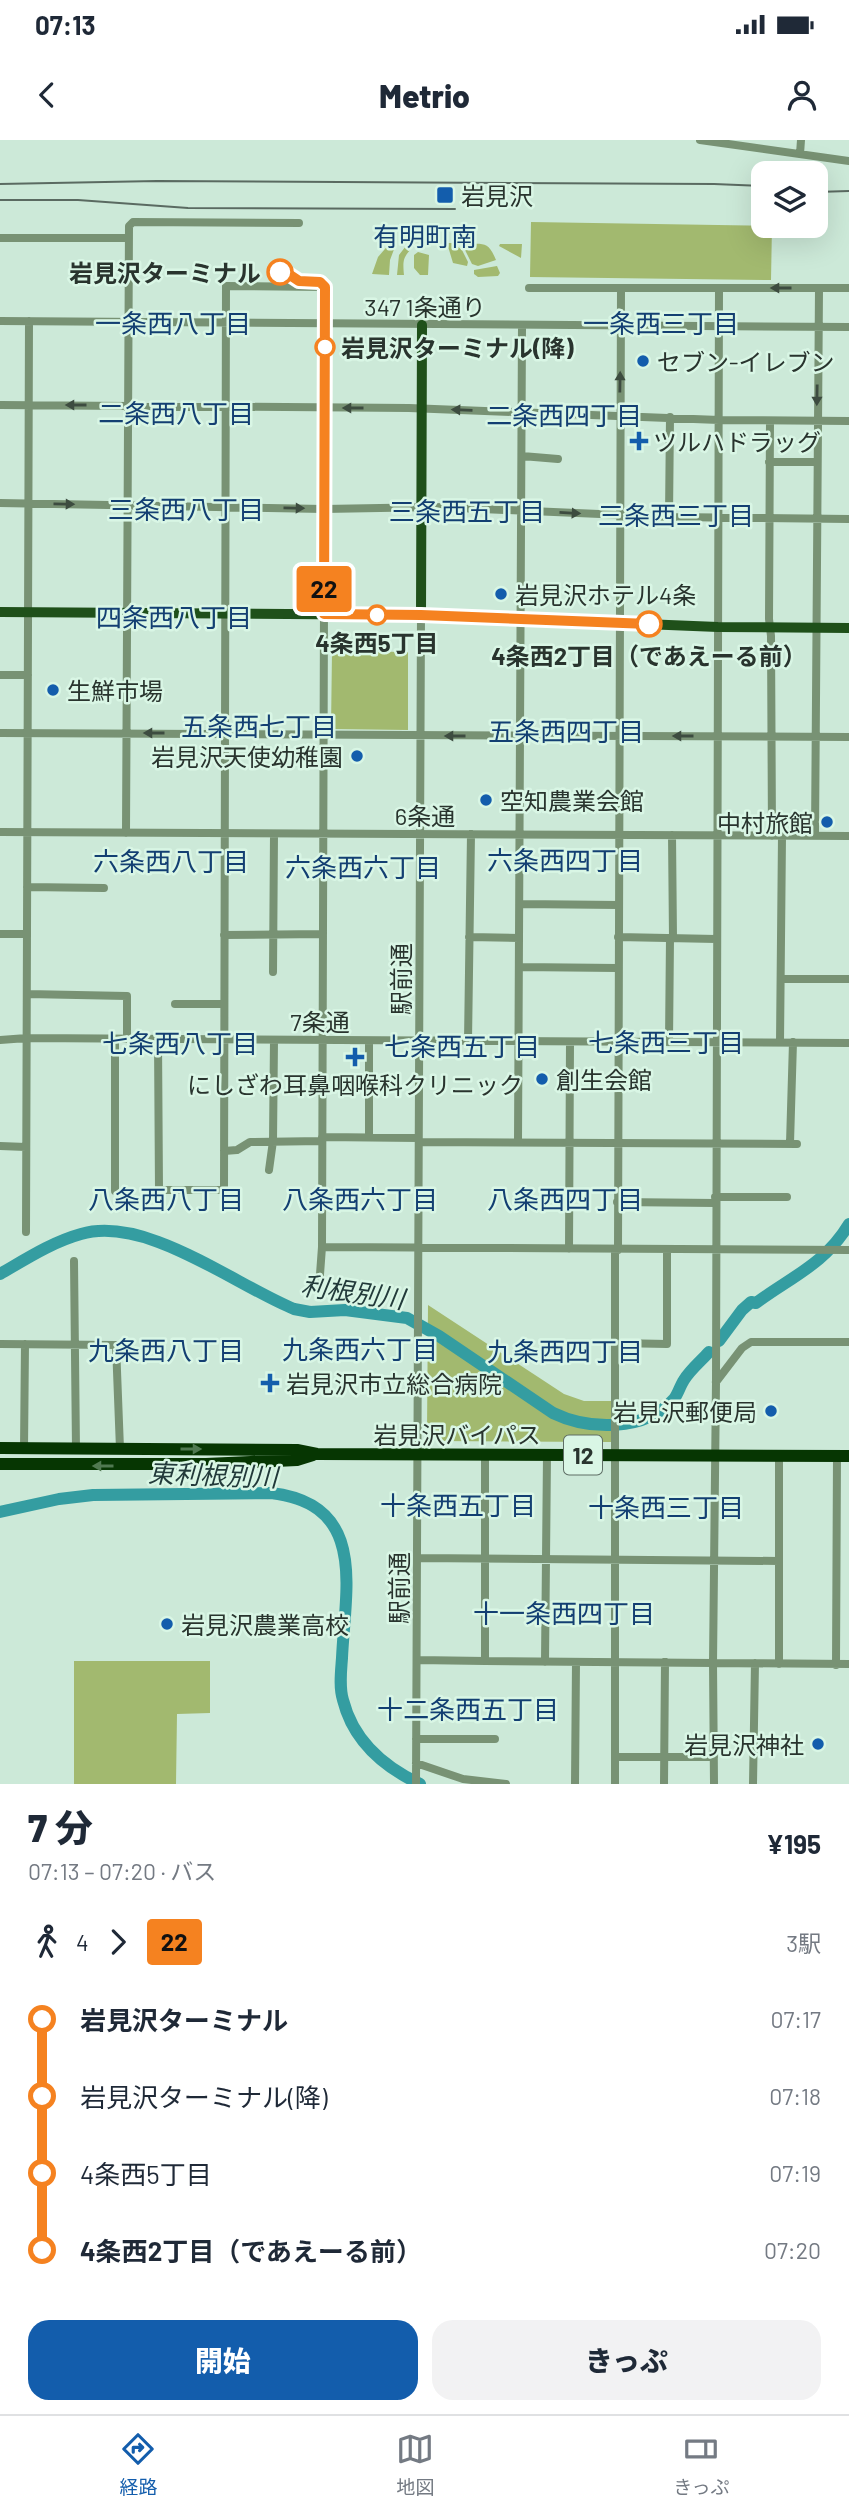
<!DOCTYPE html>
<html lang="ja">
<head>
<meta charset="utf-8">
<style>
  :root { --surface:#fff; --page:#f2f2f3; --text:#1f2937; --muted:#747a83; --line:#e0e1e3; --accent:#135dac }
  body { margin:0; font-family:Barlow,"Noto Sans JP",sans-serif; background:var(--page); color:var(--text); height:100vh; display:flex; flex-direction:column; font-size:26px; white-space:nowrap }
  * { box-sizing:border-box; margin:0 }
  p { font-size:23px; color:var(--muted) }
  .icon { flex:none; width:38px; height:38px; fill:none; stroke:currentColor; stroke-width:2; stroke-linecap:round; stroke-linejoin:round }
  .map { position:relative; height:1644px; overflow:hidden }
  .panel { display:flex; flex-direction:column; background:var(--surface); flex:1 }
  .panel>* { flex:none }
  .badge { padding:0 14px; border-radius:5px; font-size:24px; line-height:46px }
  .fabs { position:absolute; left:751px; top:21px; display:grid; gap:14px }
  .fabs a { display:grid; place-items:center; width:77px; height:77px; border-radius:14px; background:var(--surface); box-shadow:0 7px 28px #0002; font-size:35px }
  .map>.badge { position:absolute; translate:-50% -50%; box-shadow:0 0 0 4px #fff }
  .legs { display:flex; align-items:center; gap:10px; height:77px; padding:0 28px; font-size:23px }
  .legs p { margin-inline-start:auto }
  .overview { display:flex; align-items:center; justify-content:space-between; height:119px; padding:0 28px }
  h1 { font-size:38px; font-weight:800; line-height:52px }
  .cta { display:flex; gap:14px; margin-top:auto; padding:14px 28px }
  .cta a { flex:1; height:80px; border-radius:21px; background:var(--accent); color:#fff; font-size:28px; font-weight:800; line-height:80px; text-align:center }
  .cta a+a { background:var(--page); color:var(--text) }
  ul { padding:0 28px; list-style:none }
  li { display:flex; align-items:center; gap:24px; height:77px; font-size:26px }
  li i { display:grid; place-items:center; width:10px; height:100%; margin:0 9px; background:currentColor }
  li i::after { content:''; width:18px; height:18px; margin:-9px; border:5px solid; border-radius:50%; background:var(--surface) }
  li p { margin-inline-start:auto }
  li:first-child i { background:linear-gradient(#0000 50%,currentColor 0) }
  li:last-child i { background:linear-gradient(currentColor 50%,#0000 0) }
  .status { display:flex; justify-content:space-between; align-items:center; height:49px; padding:0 35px; background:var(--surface); direction:ltr }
  .status svg { height:19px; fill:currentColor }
  header { display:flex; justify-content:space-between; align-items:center; height:91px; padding:0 28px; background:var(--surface); font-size:32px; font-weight:800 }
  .tab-bar { display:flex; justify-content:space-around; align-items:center; height:98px; border-top:2px solid var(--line); background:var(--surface); font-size:19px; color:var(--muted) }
  .tab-bar a { display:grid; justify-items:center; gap:4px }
  .tab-bar .active { color:var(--accent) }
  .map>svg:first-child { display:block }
  .green { fill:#a2b96f }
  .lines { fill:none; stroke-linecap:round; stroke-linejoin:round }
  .river { stroke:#349da1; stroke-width:12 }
  .minor { stroke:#789274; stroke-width:8 }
  .major { stroke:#1f501a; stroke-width:10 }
  .highway { stroke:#063602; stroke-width:12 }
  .rail { stroke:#5a6a61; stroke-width:2 }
  .oneway { fill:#3d4c40 }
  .oneway2 { fill:#507951 }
  .line-1-casing { stroke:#fff; stroke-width:16 }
  .line-1 { stroke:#f58220; stroke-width:10 }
  .poi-dot { fill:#135dac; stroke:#d9f6e5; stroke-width:2.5 }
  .stop-1-dot { fill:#fff; stroke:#f58220; stroke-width:3.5 }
  .labels { text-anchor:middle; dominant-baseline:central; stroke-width:5; stroke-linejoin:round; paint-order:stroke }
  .shield { fill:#d9f6e5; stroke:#5e6e65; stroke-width:2 }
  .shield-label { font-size:23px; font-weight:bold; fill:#29342e }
  .poi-label { font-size:24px; fill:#29342e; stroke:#d9f6e5; text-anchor:start }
  .stop-label { font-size:24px; font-weight:bold; fill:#29342e; stroke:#d9f6e5 }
  .street-label { font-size:24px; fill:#29342e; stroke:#d9f6e5 }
  .neighbourhood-label { font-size:26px; fill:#133f72; stroke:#d9f6e5 }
  .water-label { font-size:26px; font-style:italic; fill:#223a3a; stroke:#d9f6e5 }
</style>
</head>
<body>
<div class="status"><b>07:13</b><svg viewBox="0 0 49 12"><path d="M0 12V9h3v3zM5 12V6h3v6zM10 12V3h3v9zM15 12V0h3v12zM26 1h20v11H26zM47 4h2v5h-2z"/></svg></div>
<header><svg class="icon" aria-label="back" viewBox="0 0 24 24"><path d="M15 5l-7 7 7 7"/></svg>Metrio<svg class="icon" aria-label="person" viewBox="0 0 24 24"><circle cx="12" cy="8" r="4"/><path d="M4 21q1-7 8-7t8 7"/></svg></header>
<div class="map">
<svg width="849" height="1644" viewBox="0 0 849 1644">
  <rect width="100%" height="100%" fill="#cce9d8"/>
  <path class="green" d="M531,82L772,86L771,140L530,137Z
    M391,102L396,104L390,120L389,135L372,134L378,117Z
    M409,102L415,104C405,117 402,116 404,135H397L399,115Z
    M447,103H453L462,110L468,122L467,126L453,123Z
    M465,104C484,104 488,101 496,120L478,126L472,124L463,106Z
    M500,104H522L521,118L499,106Z
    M418,112L429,115L428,135H420L414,128V115Z
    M497,126L500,133L498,136L478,137L474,134V130Z
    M332,511L408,512V590L331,589Z
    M428,1165L564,1254L584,1261H611V1302L438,1301L427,1291Z
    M74,1521H210V1573L177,1574L176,1644H74Z"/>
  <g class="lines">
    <path class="river" d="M0,1134C26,1119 52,1102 81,1094C146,1075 235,1145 294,1169L310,1172L345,1170L407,1178L439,1196L553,1273C588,1290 645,1292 674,1259C678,1254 680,1246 684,1240C690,1230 701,1221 709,1212
      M719,1201L742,1170L751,1162L756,1163C791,1137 825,1124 849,1084
      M0,1372L59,1359L93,1355L271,1353C368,1364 345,1449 342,1518C341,1532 339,1547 343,1560C353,1600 384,1627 420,1644"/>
    <path class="minor" d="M700,0L849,21
      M800,14L801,0
      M0,98H129
      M529,148H849
      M719,148L716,1242L713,1523L849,1524
      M0,181L849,187
      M0,265L409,268L719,280L849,281
      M770,281L769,479L771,496L772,696
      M522,316L558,319
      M769,322H817
      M0,363L324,369L436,367L669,377L849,379
      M669,377L670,277
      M0,535H28
      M0,593L849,597
      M0,692L849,696
      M126,693L129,86L133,82L299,83
      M672,695L673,798
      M815,695L819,149
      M27,747L104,748
      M520,764L618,765
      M0,794H27
      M224,795L322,794
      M469,797L519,798
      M618,797L716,799
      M519,827L617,828
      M273,832L274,694
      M781,839H849
      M27,854L127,856V899
      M175,864H223
      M0,900L27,898L849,903
      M158,900L159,1050H224L226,146L325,147L322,1107L849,1110
      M468,901L471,694
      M669,902L670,798
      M780,902L782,696
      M322,997L418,998
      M369,997V901
      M419,1002L797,1004
      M518,1002L522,186
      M790,1003L793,902
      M0,1006L26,1007
      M224,1011L237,1010L250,1002L322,1001
      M269,1030L273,1001L274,900
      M115,1051V899
      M715,1057H787
      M617,1062L715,1063
      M26,1092L29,181
      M569,1109L570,902
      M618,1110L621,148
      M74,1121L76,1309
      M319,1148L322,1107
      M616,1203L667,1204V1109
      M0,1204L116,1205L120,1309
      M716,1242L742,1208L751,1202H849
      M24,1309L25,1204
      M417,1418L779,1421
      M417,1520L485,1521V1315
      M485,1521L713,1523L714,1644
      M545,1522L547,1315
      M779,1524V1316
      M836,1525L837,1316
      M416,1599H495
      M615,1617H714
      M416,1623L463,1639L506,1644
      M416,1644L421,475
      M575,1644L576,1522
      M615,1644V1110
      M664,1644L665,1522
      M753,1644L755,1523"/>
    <path class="major" d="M0,472L421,475L718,487L849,488
      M421,475L422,185"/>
    <path class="highway" d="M0,1308L297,1310L317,1314L849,1316
      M0,1324H206L297,1320L313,1315"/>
    <path class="rail" d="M0,44L157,41L714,44L763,46
      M816,52L849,51
      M0,60H78L188,68L455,69"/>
  </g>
  <defs><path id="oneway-solid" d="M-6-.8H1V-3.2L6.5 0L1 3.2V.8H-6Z" transform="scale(1.75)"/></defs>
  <g class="oneway">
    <use href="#oneway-solid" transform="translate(781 148) rotate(-180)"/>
    <use href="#oneway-solid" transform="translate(620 242) rotate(-89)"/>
    <use href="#oneway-solid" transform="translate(817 255) rotate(91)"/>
    <use href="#oneway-solid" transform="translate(76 265) rotate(-180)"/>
    <use href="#oneway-solid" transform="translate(353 268) rotate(-180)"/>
    <use href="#oneway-solid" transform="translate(462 270) rotate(-178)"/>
    <use href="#oneway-solid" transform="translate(64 364) rotate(1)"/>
    <use href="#oneway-solid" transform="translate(294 368) rotate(1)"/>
    <use href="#oneway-solid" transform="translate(570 373) rotate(3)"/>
    <use href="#oneway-solid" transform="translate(154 593) rotate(-180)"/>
    <use href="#oneway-solid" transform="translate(455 596) rotate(-180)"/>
    <use href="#oneway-solid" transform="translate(683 596) rotate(-180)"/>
  </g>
  <g class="oneway2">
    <use href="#oneway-solid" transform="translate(191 1309)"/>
    <use href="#oneway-solid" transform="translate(103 1326) rotate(-180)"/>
  </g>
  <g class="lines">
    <defs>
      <path id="line-1" d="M280,132L287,133L299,141L320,142L325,147L324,474L421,475L649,484"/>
    </defs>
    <use href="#line-1" class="line-1-casing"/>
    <use href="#line-1" class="line-1"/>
  </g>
  <g class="poi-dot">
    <rect x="436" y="46" width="18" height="18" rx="3.5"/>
    <circle cx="643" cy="221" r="7"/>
    <path d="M635.5 290.5h7v7h7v7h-7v7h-7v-7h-7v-7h7z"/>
    <circle cx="501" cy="454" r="7"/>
    <circle cx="53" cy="550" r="7"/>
    <circle cx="357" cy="616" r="7"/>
    <circle cx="486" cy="660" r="7"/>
    <circle cx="827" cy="682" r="7"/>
    <path d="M351.5 906.5h7v7h7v7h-7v7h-7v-7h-7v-7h7z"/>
    <circle cx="542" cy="939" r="7"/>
    <path d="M266.5 1232.5h7v7h7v7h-7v7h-7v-7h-7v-7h7z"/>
    <circle cx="771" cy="1271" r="7"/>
    <circle cx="167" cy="1484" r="7"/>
    <circle cx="818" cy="1604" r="7"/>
  </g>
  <g class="stop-1-dot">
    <circle cx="280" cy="132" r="12"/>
    <circle cx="325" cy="207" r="9"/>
    <circle cx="377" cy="475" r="9"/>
    <circle cx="649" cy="484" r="12"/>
  </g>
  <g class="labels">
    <rect class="shield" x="564" y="1295.5" width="38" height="39" rx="5"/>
    <g class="shield-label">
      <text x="583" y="1315">12</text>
    </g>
    <g class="poi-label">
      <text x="461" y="55">岩見沢</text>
      <text x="657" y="221">セブン-イレブン</text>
      <text x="653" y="301">ツルハドラッグ</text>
      <text x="515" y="454">岩見沢ホテル4条</text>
      <text x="67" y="550">生鮮市場</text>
      <text x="343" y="616" text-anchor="end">岩見沢天使幼稚園</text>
      <text x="500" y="660">空知農業会館</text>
      <text x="813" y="682" text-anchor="end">中村旅館</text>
      <text x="556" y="939">創生会館</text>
      <text x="355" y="944" text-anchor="middle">にしざわ耳鼻咽喉科クリニック</text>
      <text x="286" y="1243">岩見沢市立総合病院</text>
      <text x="757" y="1271" text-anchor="end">岩見沢郵便局</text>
      <text x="181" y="1484">岩見沢農業高校</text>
      <text x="804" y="1604" text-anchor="end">岩見沢神社</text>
    </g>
    <g class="stop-label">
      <text x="261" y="132" text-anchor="end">岩見沢ターミナル</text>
      <text x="341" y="207" text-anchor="start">岩見沢ターミナル(降)</text>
      <text x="377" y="502">4条西5丁目</text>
      <text x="649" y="515">4条西2丁目（であえーる前）</text>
    </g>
    <g class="street-label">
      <text x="425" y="166">347 1条通り</text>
      <text x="425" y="675">6条通</text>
      <text transform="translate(400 839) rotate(-90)">駅前通</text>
      <text x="320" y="881">7条通</text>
      <text x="457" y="1294">岩見沢バイパス</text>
      <text transform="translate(398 1448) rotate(-90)">駅前通</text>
    </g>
    <g class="neighbourhood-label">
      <text x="425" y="95">有明町南</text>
      <text x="173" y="182">一条西八丁目</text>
      <text x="661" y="182">一条西三丁目</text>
      <text x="176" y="272">二条西八丁目</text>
      <text x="564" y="274">二条西四丁目</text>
      <text x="186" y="368">三条西八丁目</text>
      <text x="467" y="370">三条西五丁目</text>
      <text x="676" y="374">三条西三丁目</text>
      <text x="174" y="476">四条西八丁目</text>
      <text x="259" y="585">五条西七丁目</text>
      <text x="566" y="590">五条西四丁目</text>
      <text x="565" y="719">六条西四丁目</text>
      <text x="171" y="720">六条西八丁目</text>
      <text x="363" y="726">六条西六丁目</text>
      <text x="666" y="901">七条西三丁目</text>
      <text x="180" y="902">七条西八丁目</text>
      <text x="462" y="905">七条西五丁目</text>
      <text x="166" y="1058">八条西八丁目</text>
      <text x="360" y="1058">八条西六丁目</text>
      <text x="565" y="1058">八条西四丁目</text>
      <text x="360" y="1208">九条西六丁目</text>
      <text x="166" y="1209">九条西八丁目</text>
      <text x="565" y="1210">九条西四丁目</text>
      <text x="458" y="1364">十条西五丁目</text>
      <text x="666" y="1366">十条西三丁目</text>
      <text x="564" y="1472">十一条西四丁目</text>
      <text x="468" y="1568">十二条西五丁目</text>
    </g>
    <g class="water-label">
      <text transform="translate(353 1151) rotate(8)">利根別川</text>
      <text transform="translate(213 1334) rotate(2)">東利根別川</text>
    </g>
  </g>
</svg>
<div class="fabs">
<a><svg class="icon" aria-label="layers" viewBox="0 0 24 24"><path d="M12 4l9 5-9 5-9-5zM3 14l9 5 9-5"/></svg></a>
</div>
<b class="badge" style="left:324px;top:449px;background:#f58220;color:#111">22</b>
</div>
<section class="panel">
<div class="overview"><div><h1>7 分</h1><p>07:13 – 07:20 · バス</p></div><b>¥195</b></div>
<div class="legs"><svg class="icon" aria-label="walk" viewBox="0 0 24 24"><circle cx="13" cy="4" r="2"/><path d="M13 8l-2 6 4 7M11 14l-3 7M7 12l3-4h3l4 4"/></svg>4<svg class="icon" aria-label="forward" viewBox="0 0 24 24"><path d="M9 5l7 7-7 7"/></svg><b class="badge" style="background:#f58220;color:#111">22</b><p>3駅</p></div>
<ul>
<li><i style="color:#f58220"></i><b>岩見沢ターミナル</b><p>07:17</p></li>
<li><i style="color:#f58220"></i><span>岩見沢ターミナル(降)</span><p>07:18</p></li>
<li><i style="color:#f58220"></i><span>4条西5丁目</span><p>07:19</p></li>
<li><i style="color:#f58220"></i><b>4条西2丁目（であえーる前）</b><p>07:20</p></li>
</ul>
<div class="cta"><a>開始</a><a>きっぷ</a></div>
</section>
<nav class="tab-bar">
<a class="active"><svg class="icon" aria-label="directions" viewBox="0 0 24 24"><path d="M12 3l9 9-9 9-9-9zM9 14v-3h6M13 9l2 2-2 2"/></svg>経路</a>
<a><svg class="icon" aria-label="map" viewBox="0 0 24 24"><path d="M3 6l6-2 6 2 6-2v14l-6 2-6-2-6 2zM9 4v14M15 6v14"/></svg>地図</a>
<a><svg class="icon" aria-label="tickets" viewBox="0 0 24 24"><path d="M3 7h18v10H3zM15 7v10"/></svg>きっぷ</a>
</nav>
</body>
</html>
